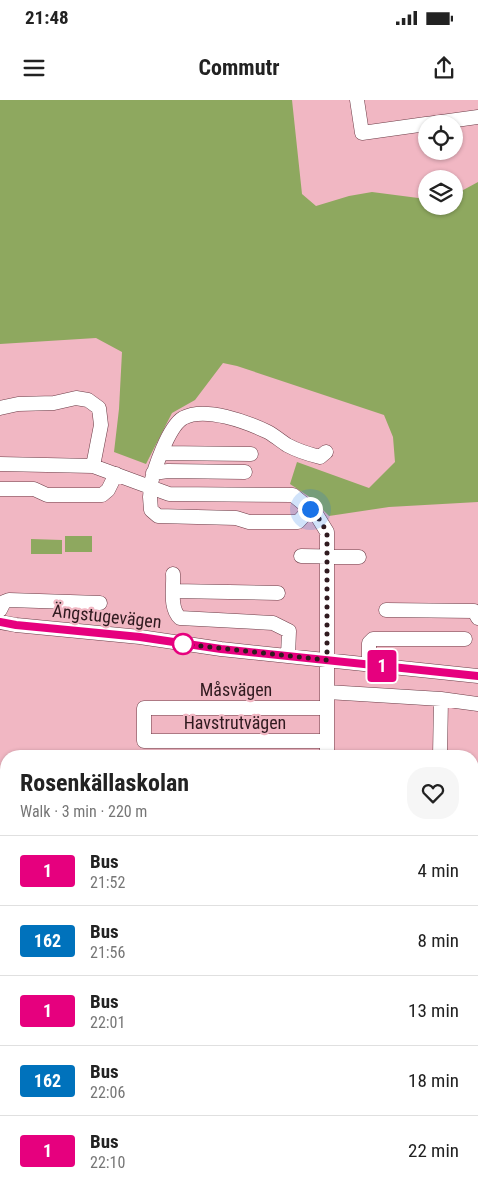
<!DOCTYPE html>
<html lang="en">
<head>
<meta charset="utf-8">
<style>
  :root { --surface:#fff; --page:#f6f6f6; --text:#222; --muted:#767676; --line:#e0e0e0 }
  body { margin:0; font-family:"Roboto Condensed",sans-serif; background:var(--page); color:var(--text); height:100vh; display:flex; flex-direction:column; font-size:19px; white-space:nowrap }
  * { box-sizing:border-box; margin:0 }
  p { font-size:16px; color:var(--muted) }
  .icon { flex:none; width:28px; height:28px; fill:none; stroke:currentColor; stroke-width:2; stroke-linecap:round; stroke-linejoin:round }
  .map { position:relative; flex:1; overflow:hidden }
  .details { position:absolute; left:0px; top:650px; width:479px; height:445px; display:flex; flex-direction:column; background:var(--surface); border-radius:20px 20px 0 0; box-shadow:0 1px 4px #0004 }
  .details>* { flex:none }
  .badge { padding:0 10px; border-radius:4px; font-size:18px; line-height:32px }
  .tools { position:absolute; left:418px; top:15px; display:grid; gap:10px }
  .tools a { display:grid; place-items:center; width:45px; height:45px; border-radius:50%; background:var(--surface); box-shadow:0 1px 4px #0004; font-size:25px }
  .you { position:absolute; width:25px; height:25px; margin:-12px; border:4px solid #fff; border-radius:50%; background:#1a73e8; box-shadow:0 0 0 8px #1a73e833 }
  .map>.badge { position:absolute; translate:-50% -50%; box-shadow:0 0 0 2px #fff }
  .round { display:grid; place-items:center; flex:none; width:52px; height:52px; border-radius:20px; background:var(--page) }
  .headline { display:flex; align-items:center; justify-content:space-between; height:85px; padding:0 20px }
  h1 { font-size:24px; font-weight:700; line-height:38px }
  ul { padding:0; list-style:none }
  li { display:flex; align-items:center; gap:15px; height:70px; padding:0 20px; border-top:1px solid var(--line) }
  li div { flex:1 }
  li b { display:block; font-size:19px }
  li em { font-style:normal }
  li .badge { min-width:55px; font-weight:700; text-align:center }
  .status { display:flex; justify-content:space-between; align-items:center; height:35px; padding:0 25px; background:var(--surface); direction:ltr }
  .status svg { height:14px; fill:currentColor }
  header { display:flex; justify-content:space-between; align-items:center; height:65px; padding:0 20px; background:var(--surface); font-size:22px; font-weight:700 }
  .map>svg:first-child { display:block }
  .green { fill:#8ea85f }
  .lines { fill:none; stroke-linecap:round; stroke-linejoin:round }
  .minor-casing { stroke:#6c3c47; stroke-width:15 }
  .minor { stroke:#fff; stroke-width:14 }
  .line-casing { stroke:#fff; stroke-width:11 }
  .line { stroke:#e6007e; stroke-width:8 }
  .walk { stroke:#301a1f; stroke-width:5; stroke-dasharray:0 9 }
  .stop-dot { fill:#fff; stroke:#e6007e; stroke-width:2.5 }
  .labels { text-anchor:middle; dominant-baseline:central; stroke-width:4.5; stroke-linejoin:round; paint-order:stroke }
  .street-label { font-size:18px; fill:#301a1f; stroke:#f1b7c3 }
</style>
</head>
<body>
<div class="status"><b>21:48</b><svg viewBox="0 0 49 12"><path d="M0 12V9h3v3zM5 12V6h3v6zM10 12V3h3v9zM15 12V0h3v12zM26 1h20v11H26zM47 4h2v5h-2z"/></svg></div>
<header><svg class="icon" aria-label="menu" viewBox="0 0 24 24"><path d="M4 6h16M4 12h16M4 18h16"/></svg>Commutr<svg class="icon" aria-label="share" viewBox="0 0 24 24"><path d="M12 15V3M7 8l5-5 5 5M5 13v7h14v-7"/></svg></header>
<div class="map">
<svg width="478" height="1095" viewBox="0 0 478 1095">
  <rect width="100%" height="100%" fill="#f1b7c3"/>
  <path class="green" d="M0,0H292L302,94L316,106L349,96L372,92L426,99V106H454V95L478,82V402L389,407L329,416L311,398L290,384L297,362L369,388L395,362L393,337L384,315L237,266L223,263L195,300L172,313L146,364L114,352L119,309L122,252L96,238L0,244Z
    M65,436H92V452H65Z
    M31,439L62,440V454H31Z
    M473,1080L478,1082V1095H216L250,1089H472Z"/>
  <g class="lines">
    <defs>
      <path id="minor" d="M357,0L362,33L426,24
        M427,24L478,17
        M0,308L18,304L54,303L76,298L88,300L99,308L101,325L93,366
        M161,353L251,354
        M0,364L93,366L169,394L293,395L316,414L327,432V656
        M153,373L168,371L245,372
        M150,387C154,370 168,327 183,318C205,306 247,322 268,332C275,336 281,341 287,345C298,351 308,354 320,357L326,352
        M151,387L150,397L151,410L158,416L236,418L249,422H298L310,409
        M0,389H34L47,395H102L108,390L116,374
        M301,456L359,457
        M173,474C174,487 169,508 180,518L273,523L289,531L288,556
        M174,491L278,493
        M0,510L4,502L9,500L100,503
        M386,510L474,511L478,518
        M0,522L16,525L140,537L221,549L478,576
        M369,565V543L373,539H465
        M327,592L441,599L478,604
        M327,608H144V641H327
        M440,656L441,599
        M0,761H6
        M472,764H478
        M0,794H6
        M472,840L475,841
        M472,921H478
        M472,1018L478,1019
        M0,1065L6,1064"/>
    </defs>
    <use href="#minor" class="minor-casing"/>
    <use href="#minor" class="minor"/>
  </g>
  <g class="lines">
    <defs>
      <path id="line" d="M0,522L16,525L140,537L221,549L478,576"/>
    </defs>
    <use href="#line" class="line-casing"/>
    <use href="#line" class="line"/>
    <path class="walk" d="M183,544L327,560V432L316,414L310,409"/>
  </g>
  <circle class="stop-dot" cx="183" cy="544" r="10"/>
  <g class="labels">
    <g class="street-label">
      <text transform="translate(107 516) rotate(6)">Ängstugevägen</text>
      <text x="236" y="589">Måsvägen</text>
      <text x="235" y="622">Havstrutvägen</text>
    </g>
  </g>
</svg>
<div class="tools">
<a><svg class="icon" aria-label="locate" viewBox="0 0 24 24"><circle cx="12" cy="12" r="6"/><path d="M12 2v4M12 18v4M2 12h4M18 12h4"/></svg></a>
<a><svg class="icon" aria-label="layers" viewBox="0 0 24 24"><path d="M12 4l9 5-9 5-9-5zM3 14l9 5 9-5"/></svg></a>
</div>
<div class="you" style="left:310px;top:409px"></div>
<b class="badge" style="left:382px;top:566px;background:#e6007e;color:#fff">1</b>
<section class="details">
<div class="headline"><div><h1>Rosenkällaskolan</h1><p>Walk · 3 min · 220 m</p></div><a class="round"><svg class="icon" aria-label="heart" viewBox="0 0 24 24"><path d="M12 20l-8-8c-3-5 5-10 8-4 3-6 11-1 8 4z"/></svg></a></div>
<ul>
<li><span class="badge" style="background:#e6007e;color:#fff">1</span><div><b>Bus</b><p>21:52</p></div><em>4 min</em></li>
<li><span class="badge" style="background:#0072bc;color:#fff">162</span><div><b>Bus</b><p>21:56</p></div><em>8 min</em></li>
<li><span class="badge" style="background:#e6007e;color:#fff">1</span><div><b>Bus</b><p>22:01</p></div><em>13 min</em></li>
<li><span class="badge" style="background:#0072bc;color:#fff">162</span><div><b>Bus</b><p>22:06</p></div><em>18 min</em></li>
<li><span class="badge" style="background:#e6007e;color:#fff">1</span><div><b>Bus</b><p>22:10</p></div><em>22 min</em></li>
</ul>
</section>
</div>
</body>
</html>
